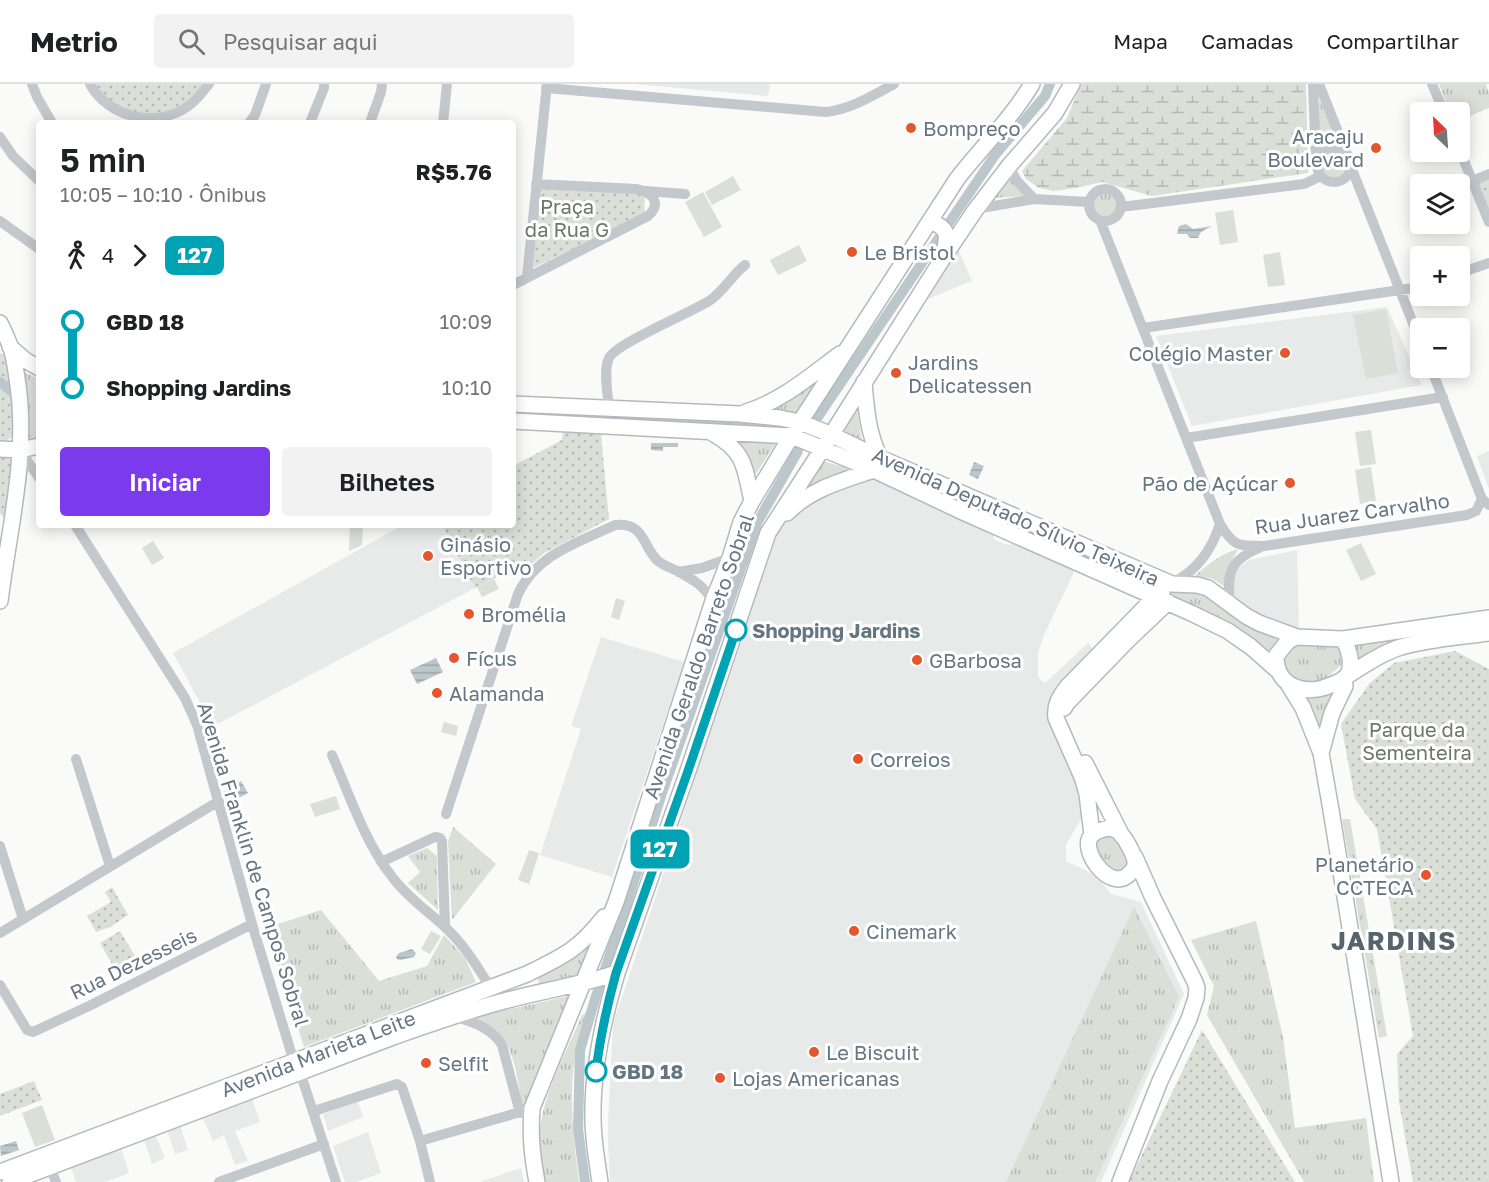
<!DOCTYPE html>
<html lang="pt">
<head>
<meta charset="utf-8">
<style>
  :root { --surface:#fff; --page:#f2f2f2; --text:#202124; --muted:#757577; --line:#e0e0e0; --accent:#7c3aed }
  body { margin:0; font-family:"Golos Text",sans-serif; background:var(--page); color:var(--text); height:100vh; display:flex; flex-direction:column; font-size:22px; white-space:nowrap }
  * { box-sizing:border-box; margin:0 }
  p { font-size:20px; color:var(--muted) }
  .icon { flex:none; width:33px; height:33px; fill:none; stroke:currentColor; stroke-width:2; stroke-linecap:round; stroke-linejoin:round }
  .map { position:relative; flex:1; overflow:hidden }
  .drawer { position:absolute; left:36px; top:36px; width:480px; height:408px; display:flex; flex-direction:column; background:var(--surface); border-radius:6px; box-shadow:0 3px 15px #0003 }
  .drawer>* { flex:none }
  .badge { padding:0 12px; border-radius:9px; font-size:21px; line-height:39px }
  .needle { width:39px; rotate:335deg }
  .fabs { position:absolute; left:1410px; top:18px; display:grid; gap:12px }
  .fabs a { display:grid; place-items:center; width:60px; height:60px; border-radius:6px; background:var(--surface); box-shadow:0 3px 15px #0003; font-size:30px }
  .map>.badge { position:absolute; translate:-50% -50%; box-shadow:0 0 0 3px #fff }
  .legs { display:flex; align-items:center; gap:9px; height:66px; padding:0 24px; font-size:20px }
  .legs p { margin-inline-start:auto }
  .summary { display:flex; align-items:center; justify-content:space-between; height:102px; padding:0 24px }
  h1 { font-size:33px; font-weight:600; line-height:45px }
  .cta { display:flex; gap:12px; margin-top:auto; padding:12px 24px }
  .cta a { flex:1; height:69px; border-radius:6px; background:var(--accent); color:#fff; font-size:24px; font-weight:600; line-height:69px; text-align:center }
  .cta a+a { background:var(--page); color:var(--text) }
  ul { padding:0 24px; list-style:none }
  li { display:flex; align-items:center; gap:21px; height:66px; font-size:22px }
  li i { display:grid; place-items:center; width:9px; height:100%; margin:0 8px; background:currentColor }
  li i::after { content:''; width:15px; height:15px; margin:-8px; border:4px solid; border-radius:50%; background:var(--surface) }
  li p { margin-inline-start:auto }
  li:first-child i { background:linear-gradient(#0000 50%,currentColor 0) }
  li:last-child i { background:linear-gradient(currentColor 50%,#0000 0) }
  header { display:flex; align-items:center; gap:36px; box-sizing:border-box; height:84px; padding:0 30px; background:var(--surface); border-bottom:2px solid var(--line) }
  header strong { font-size:28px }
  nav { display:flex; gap:33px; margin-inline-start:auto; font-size:21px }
  .search { width:420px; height:54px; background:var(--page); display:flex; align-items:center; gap:15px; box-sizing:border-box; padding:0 21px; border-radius:6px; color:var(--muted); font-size:22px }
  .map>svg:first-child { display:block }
  .built { fill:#e8e9e9 }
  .grass { fill:url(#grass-tufts) }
  .wetland { fill:url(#wetland-marsh) }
  .park { fill:url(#park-dots) }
  .pitch { fill:#dadfd7 }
  .water { fill:url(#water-rules) }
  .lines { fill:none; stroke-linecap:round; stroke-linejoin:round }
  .canal { stroke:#bbc7cb; stroke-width:10 }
  .secondary-casing { stroke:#b3babf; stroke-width:18 }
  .street { stroke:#c3c8cc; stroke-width:10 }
  .secondary { stroke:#fff; stroke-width:15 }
  .line-1-casing { stroke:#fff; stroke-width:14 }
  .line-1 { stroke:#00a3b4; stroke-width:9 }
  .poi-dot { fill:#e4572e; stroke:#fff; stroke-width:2 }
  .stop-1-dot { fill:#fff; stroke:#00a3b4; stroke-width:3 }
  .labels { text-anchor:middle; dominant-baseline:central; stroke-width:6; stroke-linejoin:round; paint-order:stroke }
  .poi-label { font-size:20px; fill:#657683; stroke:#fff; text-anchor:start }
  .park-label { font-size:20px; fill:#687a64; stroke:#fff }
  .street-label { font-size:20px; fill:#657683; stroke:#fff }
  .stop-label { font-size:20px; font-weight:bold; fill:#657683; stroke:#fff; text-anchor:start }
  .district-label { font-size:26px; font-weight:bold; letter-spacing:1.5px; fill:#57646e; stroke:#fff }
</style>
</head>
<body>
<header>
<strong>Metrio</strong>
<div class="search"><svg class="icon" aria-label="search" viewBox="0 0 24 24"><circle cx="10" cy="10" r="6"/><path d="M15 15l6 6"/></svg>Pesquisar aqui</div>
<nav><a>Mapa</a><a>Camadas</a><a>Compartilhar</a></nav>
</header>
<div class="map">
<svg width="1489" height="1098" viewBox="0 0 1489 1098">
  <defs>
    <pattern id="grass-tufts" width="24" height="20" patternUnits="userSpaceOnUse" patternTransform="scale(1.5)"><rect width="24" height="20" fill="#dadfd7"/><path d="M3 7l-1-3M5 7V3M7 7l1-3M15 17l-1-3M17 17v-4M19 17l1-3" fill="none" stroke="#b4b9b4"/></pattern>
    <pattern id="wetland-marsh" width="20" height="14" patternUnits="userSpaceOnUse" patternTransform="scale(1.5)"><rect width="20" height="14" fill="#dadfd7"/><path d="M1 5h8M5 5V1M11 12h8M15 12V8" fill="none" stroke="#b4b9b4"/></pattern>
    <pattern id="park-dots" width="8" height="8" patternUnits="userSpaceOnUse" patternTransform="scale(1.5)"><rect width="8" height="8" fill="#dadfd7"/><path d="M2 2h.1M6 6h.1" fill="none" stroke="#b4b9b4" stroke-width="1.8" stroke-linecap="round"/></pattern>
    <pattern id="water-rules" width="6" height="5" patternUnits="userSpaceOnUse" patternTransform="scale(1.5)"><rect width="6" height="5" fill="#bbc7cb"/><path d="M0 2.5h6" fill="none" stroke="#9ca6aa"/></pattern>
  </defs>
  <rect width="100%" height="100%" fill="#fafaf8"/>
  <path class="built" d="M634,0H770L768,12Z
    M958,164L972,197L928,215Z
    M1387,223L1422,301L1192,342L1156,252Z
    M1489,367V405L1477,372Z
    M873,391L995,449L993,455L1004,460L1010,461L1014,455L1077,482L1044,551L1038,569V593L1045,599L1088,559L1095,567L1052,612L1048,619L1047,631L1054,650L1079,702L1082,728L1081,735L1066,761V777L1097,792L1111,810L1141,818L1184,910L1101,1098H610L608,1060V1038L613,940L781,438L811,413Z
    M403,441H442L475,504L210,644L203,624L173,569Z
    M1297,466L1299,545L1252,532L1232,512L1235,487L1249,476Z
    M601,553L684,578L612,793L540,771L581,645L571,642Z
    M251,1012L260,1038L235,1047L248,1077L235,1081L224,1051L213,1057L201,1030Z
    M358,1018L363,1033L328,1047L323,1030Z
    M179,1039L188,1066L175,1070L166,1043Z
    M154,1048L165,1074L152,1080L143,1052Z
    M368,1048L381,1089L356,1098H345L333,1062Z
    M120,1061L129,1089L105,1098H76L70,1081Z
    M521,1084L524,1098H482V1097Z"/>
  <path class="grass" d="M1439,0H1486L1489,9V24L1460,36V28H1450Z
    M1319,15L1338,57H1328L1319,61Z
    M1320 80a13 13 0 1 1 26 0a13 13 0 1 1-26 0Z
    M1009,93L1024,112L992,114Z
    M1093 120a12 12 0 1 1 24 0a12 12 0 1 1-24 0Z
    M829,285L798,334L756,325Z
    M24,288L39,295V311L37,314V322L39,333V357L29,360Z
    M856,319L863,363L838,349Z
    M718,352L779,355L747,403L746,399Z
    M822,377L858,387L801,410Z
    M1238,465L1231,479L1224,502L1211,494L1194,493C1207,481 1220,470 1238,465Z
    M1176,508L1192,509L1207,513L1243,538L1285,553L1271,572C1261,563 1251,552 1240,544C1217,530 1191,524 1167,513L1171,509Z
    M1489,537V544L1388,560L1354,584C1358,574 1358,568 1353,557Z
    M1292,559L1343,562L1344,579L1324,596L1308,597L1294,593L1283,585L1281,569Z
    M1339,600L1318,650L1300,607Z
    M1342,735H1350L1387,952L1379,954Z
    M453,743L496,780L452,836L448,757Z
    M1108,748L1120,755L1130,785L1112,793L1091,759Z
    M427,764L437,772L438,826L408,799L420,788L408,772Z
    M1134,823L1179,913L1095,1098H1006Z
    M321,826L379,897L427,882L444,851L465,874L476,898L304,963L266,844Z
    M1256,837L1283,953L1295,1044L1366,1034L1374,1098H1304L1207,931L1214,902L1191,856Z
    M596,853L581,894L539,901L538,895L532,890Z
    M568,912L571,917L535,1008L522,1024C518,999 516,967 498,948C491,942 481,938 474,933Z
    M587,929C583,946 576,963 574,980C569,1019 574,1059 579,1098H545C543,1086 540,1074 539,1061C538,1019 566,969 582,931Z"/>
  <path class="wetland" d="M1081,0H1306L1308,89L1152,112L1102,98L1076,104L1054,107L1039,104L1026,95L1022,87L1067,34Z"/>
  <path class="park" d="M93,0H206L178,26L155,32L132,30L111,21Z
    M1489,90V125L1472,97Z
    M541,103L644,110L645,131L533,184Z
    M0,269L7,271L11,301L15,350C11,354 6,358 0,358Z
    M563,347L601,350L609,435L544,469L518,492L501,491L475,504L442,441H513V382L562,356Z
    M0,372L14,376L8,446L5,435L0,429Z
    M1455,567L1489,585V1098H1413L1399,1018L1397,970L1413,952L1377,745L1355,715L1341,640L1369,600L1394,579Z
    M112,803L128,831L110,843L96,848L87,832L111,818L105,808Z
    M120,847L138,877L117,889L100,859Z
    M1202,946L1295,1098H1129Z
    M34,997L42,1016L0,1032V1010Z"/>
  <path class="pitch" d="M733,92L741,106L712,121L705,108Z
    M703,108L722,143L704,153L685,118Z
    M1233,126L1238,158L1220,161L1215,129Z
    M799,161L807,177L778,191L770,176Z
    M1280,168L1285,201L1268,203L1263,171Z
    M1386,225L1398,289L1366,295L1353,231Z
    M1371,346L1376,380L1360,382L1355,348Z
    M1371,383L1376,417L1360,420L1355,386Z
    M350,441H363L362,461L349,467Z
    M153,457L164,474L152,481L142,464Z
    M1361,459L1376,490L1361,497L1346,466Z
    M494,495L499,505L482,513L477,503Z
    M616,514L625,517L619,536L611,533Z
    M444,638L458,642L456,652L441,648Z
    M336,712L340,725L315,733L310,720Z
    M529,766L539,769L529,800L518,796Z
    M431,847L441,852L430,870L421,865Z
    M42,1021L55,1056L35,1063L22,1029Z"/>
  <path class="water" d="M1186,140L1193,145L1212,142L1201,148L1198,154H1190L1187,150H1177L1179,142Z
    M651,359H678V363H663V367L651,366Z
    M974,378L984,382L978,395L969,391Z
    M436,574L443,588L417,600L410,586Z
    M241,697L248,709L228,720L222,709Z
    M412,865L416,869L414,873L400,876L397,875L396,873L399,869Z
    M16,1057L19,1066L1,1072L0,1062Z"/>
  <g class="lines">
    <path class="canal" d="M0,298L11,307
      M818,333L830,315L995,71L1045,12L1050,0
      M609,335L766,340
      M585,1098L578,1045L580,966L596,912L622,835L662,709L757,439L798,367"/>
    <defs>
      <path id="secondary" d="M930,137C949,144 948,151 944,169
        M0,239C4,247 8,256 11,264C15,276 16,289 18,301C28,373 9,445 0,517
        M10,263L25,276L39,284
        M864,298C866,325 868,349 880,374
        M513,320L740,330L780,334L800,338L832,351L880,374L1172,500L1197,501L1208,504L1246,532L1259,539L1297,553
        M746,328C782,317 810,292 840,270
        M513,337L792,352L874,386L965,429L1191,529L1228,547L1251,563L1277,586
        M712,349C746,368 744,382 752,417
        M0,365L20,366L39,362
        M787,429C810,405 844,396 874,386
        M1343,555C1349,565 1354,581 1347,592C1344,596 1336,599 1331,601C1306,612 1276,604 1276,572L1288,557L1297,553L1343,555L1489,534
        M1347,592C1364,581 1382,569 1401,563C1429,555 1460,553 1489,549
        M1287,598L1303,624L1321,669L1331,726L1391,1098
        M1064,624L1067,619L1128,556L1168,518
        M1321,669L1332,629L1345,602L1344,594
        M1085,679L1122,752
        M1109,744C1113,745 1114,745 1118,747C1124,752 1136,772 1135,780C1135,785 1131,788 1128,791C1109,808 1078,764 1092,751C1096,747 1104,745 1109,744Z
        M1092,751L1087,710L1082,693L1056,634C1054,621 1060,612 1068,602L1155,513L1162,508
        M0,1088L527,890C564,872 579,865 604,833
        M10,1098L393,953C430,940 466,927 504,917C541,907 580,901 617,889
        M537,1098C532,1071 530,1052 532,1024L616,818L713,517L730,474L741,438L752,417L800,338L957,95C982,63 1011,35 1032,0
        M600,1098C597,1077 593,1056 593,1034C592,985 603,936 617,889L688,687L768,449L823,364L943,174L976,125L1009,82L1055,29L1072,0
        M1120,1098L1160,997L1189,935L1196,914L1197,904L1195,898L1153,814L1135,773"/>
    </defs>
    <use href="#secondary" class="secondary-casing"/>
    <path class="street" d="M32,0L37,13L52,39
      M90,0C108,33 155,45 187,23C196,17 202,9 209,0
      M1313,0L1316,78
      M1319,0L1346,68
      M1432,0L1444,28
      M546,4L826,28C851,25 872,12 894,0
      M249,39L255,31L266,0
      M310,39L324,4V0
      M370,39L381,8L382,0
      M443,39L447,0
      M0,53L13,72L39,97
      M1317 81a17 17 0 1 1 34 0a17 17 0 1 1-34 0Z
      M1460,67L1489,138
      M1009,82L1017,97L1034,115
      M1351,83L1420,257
      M1472,97L1489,90
      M1089 121a16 16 0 1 1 32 0a16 16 0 1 1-32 0Z
      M646,107L685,110
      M1121,123L1304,100L1321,92
      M976,125L1034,115L1089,118
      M1100,136L1220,440C1211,467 1198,485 1173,499
      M0,137L39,165
      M1460,189L1489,179
      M527,193L547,0
      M513,201L648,132C663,118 651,108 636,105L536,100
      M1143,244L1420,203
      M1431,284L1482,415L1489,421
      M609,324C608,311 603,286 609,274C617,259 690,229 709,217C724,207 732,191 745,181
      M1186,354L1443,313
      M20,366L39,394
      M1220,440C1234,463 1238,462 1264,462L1467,431L1476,427L1482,415
      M75,441L185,614L197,641L252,840L294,978
      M678,488L702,484L730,474
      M1230,521C1227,491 1228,477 1259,464
      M332,671C350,712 365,759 393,794C408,814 429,828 446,844C465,862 477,882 490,903
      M76,675L110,782
      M446,730L518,510C537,470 577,459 615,441C645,438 642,462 658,477C664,482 672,484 679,488C696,497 703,502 713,517
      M0,762L23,835
      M381,778L435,753L440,754L442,757L445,843
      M0,849L219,717
      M0,901L27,946L33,948L89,922L252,840
      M453,932C472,938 491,943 502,961L520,1029
      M300,988L336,1098
      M314,1027L397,1000L402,1003L420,1057L430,1098
      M420,1057L527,1026
      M50,1083L56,1098
      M219,1098L324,1060"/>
    <use href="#secondary" class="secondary"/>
  </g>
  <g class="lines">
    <defs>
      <path id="line-1" d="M596,987C600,953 607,922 616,889L688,687L736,546"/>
    </defs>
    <use href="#line-1" class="line-1-casing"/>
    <use href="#line-1" class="line-1"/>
  </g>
  <g class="poi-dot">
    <circle cx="911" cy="44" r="6"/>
    <circle cx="1376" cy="64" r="6"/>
    <circle cx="852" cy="168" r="6"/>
    <circle cx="1285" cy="269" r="6"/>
    <circle cx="896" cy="289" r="6"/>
    <circle cx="1290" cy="399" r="6"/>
    <circle cx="428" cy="472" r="6"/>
    <circle cx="469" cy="530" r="6"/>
    <circle cx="454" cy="574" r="6"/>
    <circle cx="917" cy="576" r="6"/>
    <circle cx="437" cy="609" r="6"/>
    <circle cx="858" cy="675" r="6"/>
    <circle cx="1426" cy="791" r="6"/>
    <circle cx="854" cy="847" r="6"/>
    <circle cx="814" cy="968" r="6"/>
    <circle cx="426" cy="979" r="6"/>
    <circle cx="720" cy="994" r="6"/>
  </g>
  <g class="stop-1-dot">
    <circle cx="736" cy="546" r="10"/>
    <circle cx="596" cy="987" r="10"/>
  </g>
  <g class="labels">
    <g class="poi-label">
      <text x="923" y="44">Bompreço</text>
      <text x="1364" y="52" text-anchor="end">Aracaju<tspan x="1364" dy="23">Boulevard</tspan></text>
      <text x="864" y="168">Le Bristol</text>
      <text x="1273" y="269" text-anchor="end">Colégio Master</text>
      <text x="908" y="278">Jardins<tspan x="908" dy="23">Delicatessen</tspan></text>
      <text x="1278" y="399" text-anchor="end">Pão de Açúcar</text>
      <text x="440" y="460">Ginásio<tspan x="440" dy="23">Esportivo</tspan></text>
      <text x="481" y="530">Bromélia</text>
      <text x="466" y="574">Fícus</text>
      <text x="929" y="576">GBarbosa</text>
      <text x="449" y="609">Alamanda</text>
      <text x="870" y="675">Correios</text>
      <text x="1414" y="780" text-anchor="end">Planetário<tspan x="1414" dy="23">CCTECA</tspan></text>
      <text x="866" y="847">Cinemark</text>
      <text x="826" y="968">Le Biscuit</text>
      <text x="438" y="979">Selfit</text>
      <text x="732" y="994">Lojas Americanas</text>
    </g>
    <g class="park-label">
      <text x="567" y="122">Praça<tspan x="567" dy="23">da Rua G</tspan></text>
      <text x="1417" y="645">Parque da<tspan x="1417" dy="23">Sementeira</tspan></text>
    </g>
    <g class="street-label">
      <text transform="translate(1352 429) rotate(-8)">Rua Juarez Carvalho</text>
      <text transform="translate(1016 432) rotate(24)">Avenida Deputado Sílvio Teixeira</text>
      <text transform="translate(698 572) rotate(-71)">Avenida Geraldo Barreto Sobral</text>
      <text transform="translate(254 780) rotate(73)">Avenida Franklin de Campos Sobral</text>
      <text transform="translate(133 879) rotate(-26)">Rua Dezesseis</text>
      <text transform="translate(318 969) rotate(-21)">Avenida Marieta Leite</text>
    </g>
    <g class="stop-label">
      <text x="752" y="546">Shopping Jardins</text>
      <text x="612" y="987">GBD 18</text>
    </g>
    <g class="district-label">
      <text x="1394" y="856">JARDINS</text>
    </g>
  </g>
</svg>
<div class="fabs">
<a><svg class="needle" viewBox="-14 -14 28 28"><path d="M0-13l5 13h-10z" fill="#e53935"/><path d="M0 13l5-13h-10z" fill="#757577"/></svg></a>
<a><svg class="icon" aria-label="layers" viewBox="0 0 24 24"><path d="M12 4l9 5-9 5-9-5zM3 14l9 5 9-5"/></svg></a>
<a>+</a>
<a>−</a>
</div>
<b class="badge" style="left:660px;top:765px;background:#00a3b4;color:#fff">127</b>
<section class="drawer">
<div class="summary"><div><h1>5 min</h1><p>10:05 – 10:10 · Ônibus</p></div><b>R$5.76</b></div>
<div class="legs"><svg class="icon" aria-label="walk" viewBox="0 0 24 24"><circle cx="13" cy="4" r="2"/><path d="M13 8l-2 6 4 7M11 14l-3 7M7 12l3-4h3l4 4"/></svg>4<svg class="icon" aria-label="forward" viewBox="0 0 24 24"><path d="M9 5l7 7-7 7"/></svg><b class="badge" style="background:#00a3b4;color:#fff">127</b></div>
<ul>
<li><i style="color:#00a3b4"></i><b>GBD 18</b><p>10:09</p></li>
<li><i style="color:#00a3b4"></i><b>Shopping Jardins</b><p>10:10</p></li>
</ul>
<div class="cta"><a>Iniciar</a><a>Bilhetes</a></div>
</section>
</div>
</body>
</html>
